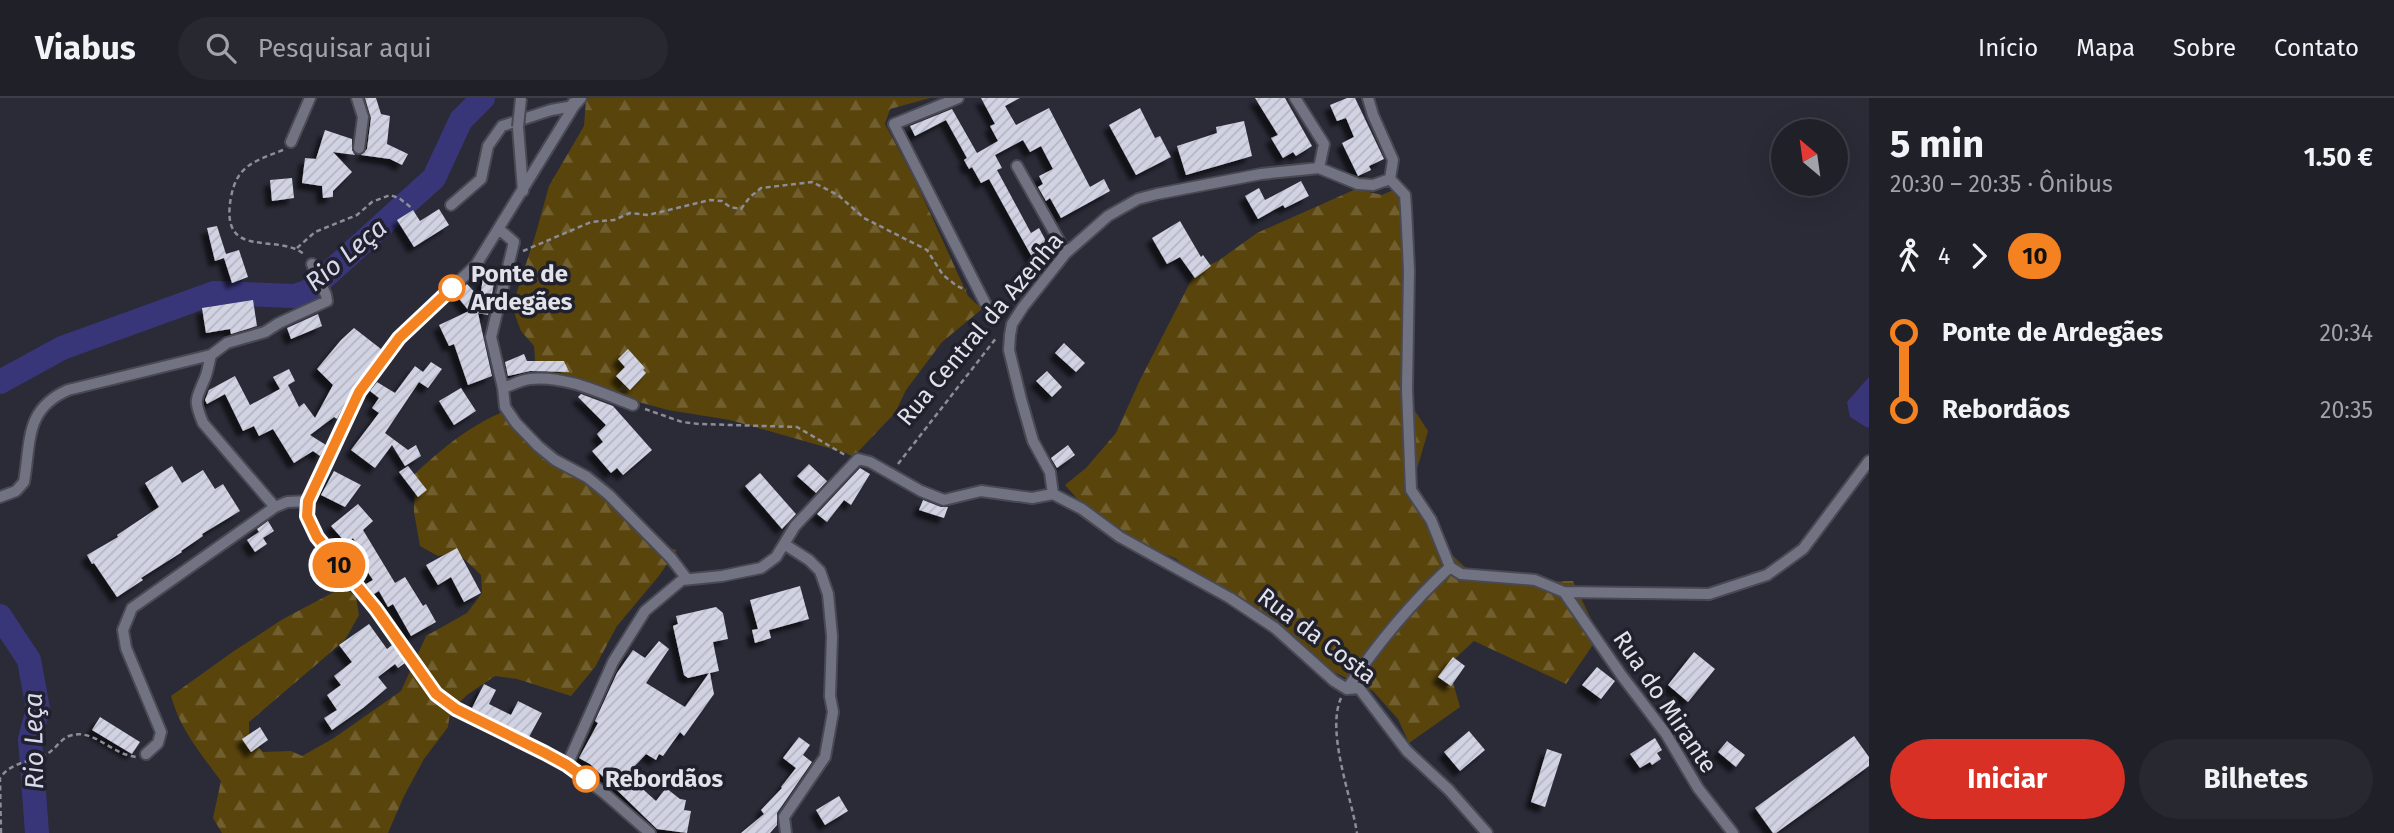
<!DOCTYPE html>
<html lang="pt">
<head>
<meta charset="utf-8">
<style>
  :root { --surface:#202029; --page:#282831; --text:#f1f3f6; --muted:#a2a3a8; --line:#3d3e46; --accent:#d93025 }
  body { margin:0; font-family:"Fira Sans",sans-serif; background:var(--page); color:var(--text); height:100vh; display:flex; flex-direction:column; font-size:26px; white-space:nowrap }
  * { box-sizing:border-box; margin:0 }
  p { font-size:23px; color:var(--muted) }
  .icon { flex:none; width:38px; height:38px; fill:none; stroke:currentColor; stroke-width:2; stroke-linecap:round; stroke-linejoin:round }
  .map { position:relative; flex:1; overflow:hidden }
  .panel { display:flex; flex-direction:column; background:var(--surface); width:525px }
  .panel>* { flex:none }
  .badge { padding:0 14px; border-radius:23px; font-size:24px; line-height:46px }
  .needle { width:46px; rotate:331deg }
  .tools { position:absolute; left:1771px; top:21px; display:grid; gap:14px }
  .tools a { display:grid; place-items:center; width:77px; height:77px; border-radius:50%; background:var(--surface); box-shadow:0 7px 28px #0002,0 0 0 2px var(--line); font-size:35px }
  .map>.badge { position:absolute; translate:-50% -50%; box-shadow:0 0 0 4px #fff }
  .legs { display:flex; align-items:center; gap:10px; height:77px; padding:0 21px; font-size:23px }
  .legs p { margin-inline-start:auto }
  .overview { display:flex; align-items:center; justify-content:space-between; height:119px; padding:0 21px }
  h1 { font-size:38px; font-weight:700; line-height:52px }
  .action { display:flex; gap:14px; margin-top:auto; padding:14px 21px }
  .action a { flex:1; height:80px; border-radius:42px; background:var(--accent); color:#fff; font-size:28px; font-weight:700; line-height:80px; text-align:center }
  .action a+a { background:var(--page); color:var(--text) }
  ul { padding:0 21px; list-style:none }
  li { display:flex; align-items:center; gap:24px; height:77px; font-size:26px }
  li i { display:grid; place-items:center; width:10px; height:100%; margin:0 9px; background:currentColor }
  li i::after { content:''; width:18px; height:18px; margin:-9px; border:5px solid; border-radius:50%; background:var(--surface) }
  li p { margin-inline-start:auto }
  li:first-child i { background:linear-gradient(#0000 50%,currentColor 0) }
  li:last-child i { background:linear-gradient(currentColor 50%,#0000 0) }
  header { display:flex; align-items:center; gap:42px; box-sizing:border-box; height:98px; padding:0 35px; background:var(--surface); border-bottom:2px solid var(--line) }
  header strong { font-size:33px }
  nav { display:flex; gap:38px; margin-inline-start:auto; font-size:24px }
  .search { width:490px; height:63px; background:var(--page); display:flex; align-items:center; gap:18px; box-sizing:border-box; padding:0 24px; border-radius:38px; color:var(--muted); font-size:26px }
  main { display:flex; flex:1; min-height:0 }
  .map>svg:first-child { display:block }
  .forest { fill:url(#forest-firs) }
  .water { fill:#383679 }
  .lines { fill:none; stroke-linecap:round; stroke-linejoin:round }
  .river { stroke:#383679; stroke-width:24 }
  .building { fill:url(#building-hatch); filter:url(#shadow) }
  .street-casing { stroke:#484953; stroke-width:14 }
  .path { stroke:#8c8d97; stroke-width:2.5; stroke-dasharray:5 3.5; stroke-linecap:butt }
  .street { stroke:#727382; stroke-width:10 }
  .street-bridge-casing { stroke:#484953; stroke-width:14; stroke-linecap:butt }
  .street-bridge { stroke:#727382; stroke-width:10 }
  .line-1-casing { stroke:#fff; stroke-width:16 }
  .line-1 { stroke:#f58220; stroke-width:10 }
  .stop-1-dot { fill:#fff; stroke:#f58220; stroke-width:3.5 }
  .labels { text-anchor:middle; dominant-baseline:central; stroke-width:7; stroke-linejoin:round; paint-order:stroke }
  .stop-label { font-size:24px; font-weight:bold; fill:#e1e2ea; stroke:#20212d; text-anchor:start }
  .street-label { font-size:24px; fill:#e1e2ea; stroke:#20212d }
  .water-label { font-size:26px; font-style:italic; fill:#d7d9ed; stroke:#20212d }
</style>
</head>
<body>
<header>
<strong>Viabus</strong>
<div class="search"><svg class="icon" aria-label="search" viewBox="0 0 24 24"><circle cx="10" cy="10" r="6"/><path d="M15 15l6 6"/></svg>Pesquisar aqui</div>
<nav><a>Início</a><a>Mapa</a><a>Sobre</a><a>Contato</a></nav>
</header>
<main>
<div class="map">
<svg width="1869" height="735" viewBox="0 0 1869 735">
  <defs>
    <pattern id="forest-firs" width="22" height="20" patternUnits="userSpaceOnUse" patternTransform="scale(1.75)"><rect width="22" height="20" fill="#59440c"/><path d="M5 1l3.5 6h-7zM16 11l3.5 6h-7z" fill="#715f30"/></pattern>
    <pattern id="building-hatch" width="6" height="6" patternUnits="userSpaceOnUse" patternTransform="scale(1.75)"><rect width="6" height="6" fill="#d1d3e3"/><path d="M-1 1l2-2M0 6l6-6M5 7l2-2" fill="none" stroke="#b5b6c4"/></pattern>
    <filter id="shadow"><feDropShadow dx="-6" dy="6" stdDeviation="2" flood-color="#0009"/></filter>
  </defs>
  <rect width="100%" height="100%" fill="#2a2b37"/>
  <path class="forest" d="M589,0H930L890,11L885,26L916,84L968,198L982,211L942,244L906,292L895,315L853,359L846,355L730,322L668,312L536,276L534,248L521,233L512,209L536,135L549,88L584,28L586,2Z
    M1400,89L1414,154L1413,310L1428,333L1411,392L1446,451L1469,473L1539,484L1573,483L1599,538L1566,586L1474,543L1448,567L1460,609L1409,645L1398,621L1373,593L1336,575L1284,541L1218,495L1175,460L1133,444L1081,405L1065,387L1086,370L1116,335L1140,282L1196,173L1218,163L1257,135L1356,91L1382,97Z
    M511,311L567,372L615,406L669,450L677,452L658,479L617,528L595,569L571,598L517,581L495,578L467,597L450,614L448,629L424,661L404,698L388,735H222L213,720L221,683C201,656 180,631 171,598L234,553L283,521L334,494L339,483L356,499L359,517L345,542L249,624V638L263,654L291,653L302,658L334,640L401,593L426,538L467,515L482,495L481,477L458,455L438,458L420,448L414,414L415,376C442,350 476,323 511,311Z"/>
  <path class="water" d="M1869,279V329H1866L1850,319L1847,304Z"/>
  <g class="lines">
    <path class="river" d="M0,284L62,250L214,195L295,198L309,193L434,80L461,22L483,0
      M0,518L29,562L38,611L30,641L37,735"/>
  </g>
  <path class="building" d="M365,0H376L381,16L390,18L387,46L408,56L402,67L390,61L361,57L367,51L371,20Z
    M981,0H1020L1005,8L1016,27L1049,10L1090,89L1104,81L1110,93L1061,120L1050,100L1046,103L1038,89L1043,86L1039,78L1053,71L1041,48L1030,54L1023,42L995,57L1002,70L997,72L1031,135L1039,130L1054,158L1037,168L989,81L981,85L972,69L969,71L964,62L967,60L946,22L915,38L910,28L952,11L977,55L998,43L990,28L995,26Z
    M1255,0H1285L1312,48L1296,58L1293,54L1283,60L1271,40L1278,37Z
    M1347,0H1355L1384,61L1369,68L1371,72L1358,78L1342,45L1354,39L1346,20L1337,23L1330,7Z
    M1140,10L1155,40L1160,38L1171,59L1136,77L1109,27Z
    M1244,23L1252,58L1186,77L1177,48L1217,35L1216,29Z
    M325,32L352,41V52L355,57L333,54L352,74L333,93V99L323,100L322,88L302,85L305,60L316,61Z
    M292,80L294,100L272,103L270,82Z
    M1301,83L1309,98L1285,110L1283,107L1258,121L1245,98L1259,90L1265,102Z
    M439,111L449,127L414,149L397,122L413,112L420,123Z
    M1180,123L1201,159L1203,157L1211,168L1195,180L1180,159L1167,166L1152,140Z
    M217,128L226,156L239,152L248,179L232,185L224,160L215,163L207,130Z
    M484,173L496,175L488,217L478,215L492,278L468,287L454,246L449,248L439,227L469,213L456,197L467,186L480,200Z
    M253,202L257,228L231,236L230,231L206,235L202,210Z
    M318,216L322,228L291,241L287,230Z
    M354,230L381,251L353,290L337,321L334,319L310,337L326,347L320,358L313,353L294,365L273,331L259,338L254,328L243,333L225,296L207,306L205,302L209,292L235,278L250,307L280,291L273,279L289,271L295,283L288,287L299,309L304,305L315,320L333,287L317,271L341,242Z
    M1064,245L1085,265L1076,274L1055,255Z
    M628,251L645,270L643,272L646,275L630,292L616,278L625,269L618,261Z
    M524,256L527,263H564L569,274L530,273L508,278L505,264Z
    M431,264L442,271L428,290L419,284L385,335L408,352L416,347L421,358L405,368L392,347L375,370L351,352L379,315L372,310L379,300L370,293L377,284L395,295L415,268L423,274Z
    M1047,273L1062,289L1052,299L1036,283Z
    M461,290L476,313L454,327L439,303Z
    M581,296L613,308L652,352L623,377L617,370L611,375L592,353L603,344L597,336L606,327L578,299Z
    M1068,347L1075,357L1057,370L1051,360Z
    M809,366L827,383L816,395L797,378Z
    M172,368L182,385L203,372L215,391L223,386L240,413L202,436L203,438L181,453L182,454L141,480L143,482L117,499L94,465L92,466L87,457L118,439L117,437L159,409L145,385Z
    M408,368L427,392L418,399L399,374Z
    M860,370L870,376L851,407L844,402L827,424L817,416Z
    M334,373L361,387L345,409L321,397Z
    M760,375L796,416L782,431L745,388Z
    M923,402L941,409H948L944,420L919,412Z
    M358,406L373,423L363,432L395,485L405,479L423,508L426,506L436,524L411,538L393,506L388,509L379,493L374,496L366,486L373,482L363,467L368,464L353,440L347,446L331,428Z
    M268,423L274,433L263,440L267,446L255,454L247,442L259,434L257,431Z
    M457,450L481,495L464,504L451,479L438,487L426,467Z
    M800,488L809,521L769,532L771,540L755,545L752,532L758,531L750,502Z
    M716,509L723,515L728,541L713,544L719,573L710,575L714,596L684,638L680,634L663,658L659,656L656,662L646,656L631,672L640,681L636,685L656,703L666,690L680,701L686,702L684,712L691,713L687,735L657,731L590,666L579,660L598,625L595,623L617,575L633,552L645,560L659,543L669,551L646,585L685,609L709,575L688,580L684,577L673,528L678,526L676,518Z
    M369,526L387,551L392,547L405,565L398,570L395,566L378,579L387,590L363,610L332,632L324,620L337,612L327,597L341,587L334,578L352,564L339,547Z
    M1694,554L1715,571L1688,604L1668,587Z
    M1453,559L1465,568L1451,588L1438,579Z
    M1597,569L1615,583L1601,601L1582,587Z
    M484,586L496,592L489,606L511,617L518,603L542,615L529,639L472,610Z
    M100,619L140,644L132,656L92,632Z
    M260,629L268,642L251,654L242,641Z
    M1469,633L1485,652L1460,673L1444,654Z
    M1854,638L1869,659V668L1776,735H1773L1755,710Z
    M799,639L810,647L803,657L812,664L777,715V727L770,735H741L764,716L761,712L782,690L781,689L796,670L783,660Z
    M1655,640L1662,652L1657,655L1661,661L1652,667L1650,664L1640,670L1630,656Z
    M1727,643L1745,657L1736,669L1718,654Z
    M1547,651L1562,656L1545,709L1531,704Z
    M839,698L848,713L825,727L816,712Z"/>
  <g class="lines">
    <defs>
      <path id="street" d="M357,0L363,19L359,50
        M581,0L574,8L476,167L399,240L359,294L308,403L307,418L317,439L376,511L436,596L456,611L567,667L604,695L650,735
        M958,0L894,26L985,205
        M1295,0L1324,46L1319,70
        M1368,0L1373,17L1393,62L1390,81
        M518,29L523,93
        M291,44L310,0
        M1017,68L1066,155
        M1390,81L1405,97L1406,110L1409,172L1407,291L1411,392L1431,422L1450,469L1461,476L1535,482L1564,494L1709,496L1767,477L1803,451L1869,363
        M451,107L481,81L488,48L502,28L551,12L574,8L573,5
        M499,131L514,144L491,239L503,290L505,309L516,325L538,348L555,362L587,379L609,397L671,460L687,481
        M211,257L227,245L265,234L279,225L327,203L326,197L312,166
        M503,290C512,287 521,282 530,281C565,277 601,295 633,307
        M1053,396L1050,374L1033,343L1021,301L1009,252L1010,237L1012,226L1023,209L1066,155L1108,118L1138,101L1157,96L1261,76L1319,70L1358,86L1373,87L1390,81
        M1053,396L1082,411L1120,439L1230,500L1275,530L1334,583L1347,591L1359,590L1407,653L1449,692L1487,735
        M0,399L16,393L24,384C31,342 25,311 68,292L211,257C209,264 208,273 205,280C196,302 193,301 203,325L275,409L287,404L308,403
        M784,446L809,462L820,473L828,496L832,538L830,598L833,614L825,659L784,719L786,735
        M1564,494L1622,578L1666,636L1698,690L1733,735
        M1347,591C1377,546 1410,506 1450,469
        M146,656L158,645L161,634L126,550L123,532L132,510L275,409
        M567,667L613,564L645,513L682,482L722,478L761,470L776,459L795,428L858,361L870,364L921,393L944,402L981,393L1032,400L1053,396"/>
    </defs>
    <use href="#street" class="street-casing"/>
    <path class="path" d="M283,52C255,63 237,67 231,99C219,165 278,133 305,157
      M297,150L315,134L357,117L372,104L390,97L399,100L413,111
      M523,153L591,124L614,122L630,115L648,117L710,102L722,103L730,109L741,111L750,99L761,90L812,84L838,97L864,120L927,152L943,177L957,188L966,192
      M645,311L682,324L699,326L797,329L845,357
      M898,366L997,239
      M1341,600C1326,634 1351,697 1357,735
      M1,735L0,680C10,665 28,664 43,658C54,654 59,642 69,638C88,631 104,647 120,654C125,657 131,658 136,659"/>
    <use href="#street" class="street"/>
    <defs>
      <path id="street-bridge" d="M518,29L521,0"/>
    </defs>
    <use href="#street-bridge" class="street-bridge-casing"/>
    <use href="#street-bridge" class="street-bridge"/>
  </g>
  <g class="lines">
    <defs>
      <path id="line-1" d="M452,190L399,240L359,294L308,403L307,418L317,439L376,511L436,596L456,611L545,655L567,667L586,681"/>
    </defs>
    <use href="#line-1" class="line-1-casing"/>
    <use href="#line-1" class="line-1"/>
  </g>
  <g class="stop-1-dot">
    <circle cx="452" cy="190" r="12"/>
    <circle cx="586" cy="681" r="12"/>
  </g>
  <g class="labels">
    <g class="stop-label">
      <text x="471" y="176">Ponte de<tspan x="471" dy="28">Ardegães</tspan></text>
      <text x="605" y="681">Rebordãos</text>
    </g>
    <g class="street-label">
      <text transform="translate(980 231) rotate(-50)">Rua Central da Azenha</text>
      <text transform="translate(1317 538) rotate(37)">Rua da Costa</text>
      <text transform="translate(1665 604) rotate(56)">Rua do Mirante</text>
    </g>
    <g class="water-label">
      <text transform="translate(346 157) rotate(-40)">Rio Leça</text>
      <text transform="translate(34 643) rotate(-91)">Rio Leça</text>
    </g>
  </g>
</svg>
<div class="tools">
<a><svg class="needle" viewBox="-14 -14 28 28"><path d="M0-13l5 13h-10z" fill="#e53935"/><path d="M0 13l5-13h-10z" fill="#a2a3a8"/></svg></a>
</div>
<b class="badge" style="left:339px;top:467px;background:#f58220;color:#111">10</b>
</div>
<section class="panel">
<div class="overview"><div><h1>5 min</h1><p>20:30 – 20:35 · Ônibus</p></div><b>1.50 €</b></div>
<div class="legs"><svg class="icon" aria-label="walk" viewBox="0 0 24 24"><circle cx="13" cy="4" r="2"/><path d="M13 8l-2 6 4 7M11 14l-3 7M7 12l3-4h3l4 4"/></svg>4<svg class="icon" aria-label="forward" viewBox="0 0 24 24"><path d="M9 5l7 7-7 7"/></svg><b class="badge" style="background:#f58220;color:#111">10</b></div>
<ul>
<li><i style="color:#f58220"></i><b>Ponte de Ardegães</b><p>20:34</p></li>
<li><i style="color:#f58220"></i><b>Rebordãos</b><p>20:35</p></li>
</ul>
<div class="action"><a>Iniciar</a><a>Bilhetes</a></div>
</section>
</main>
</body>
</html>
